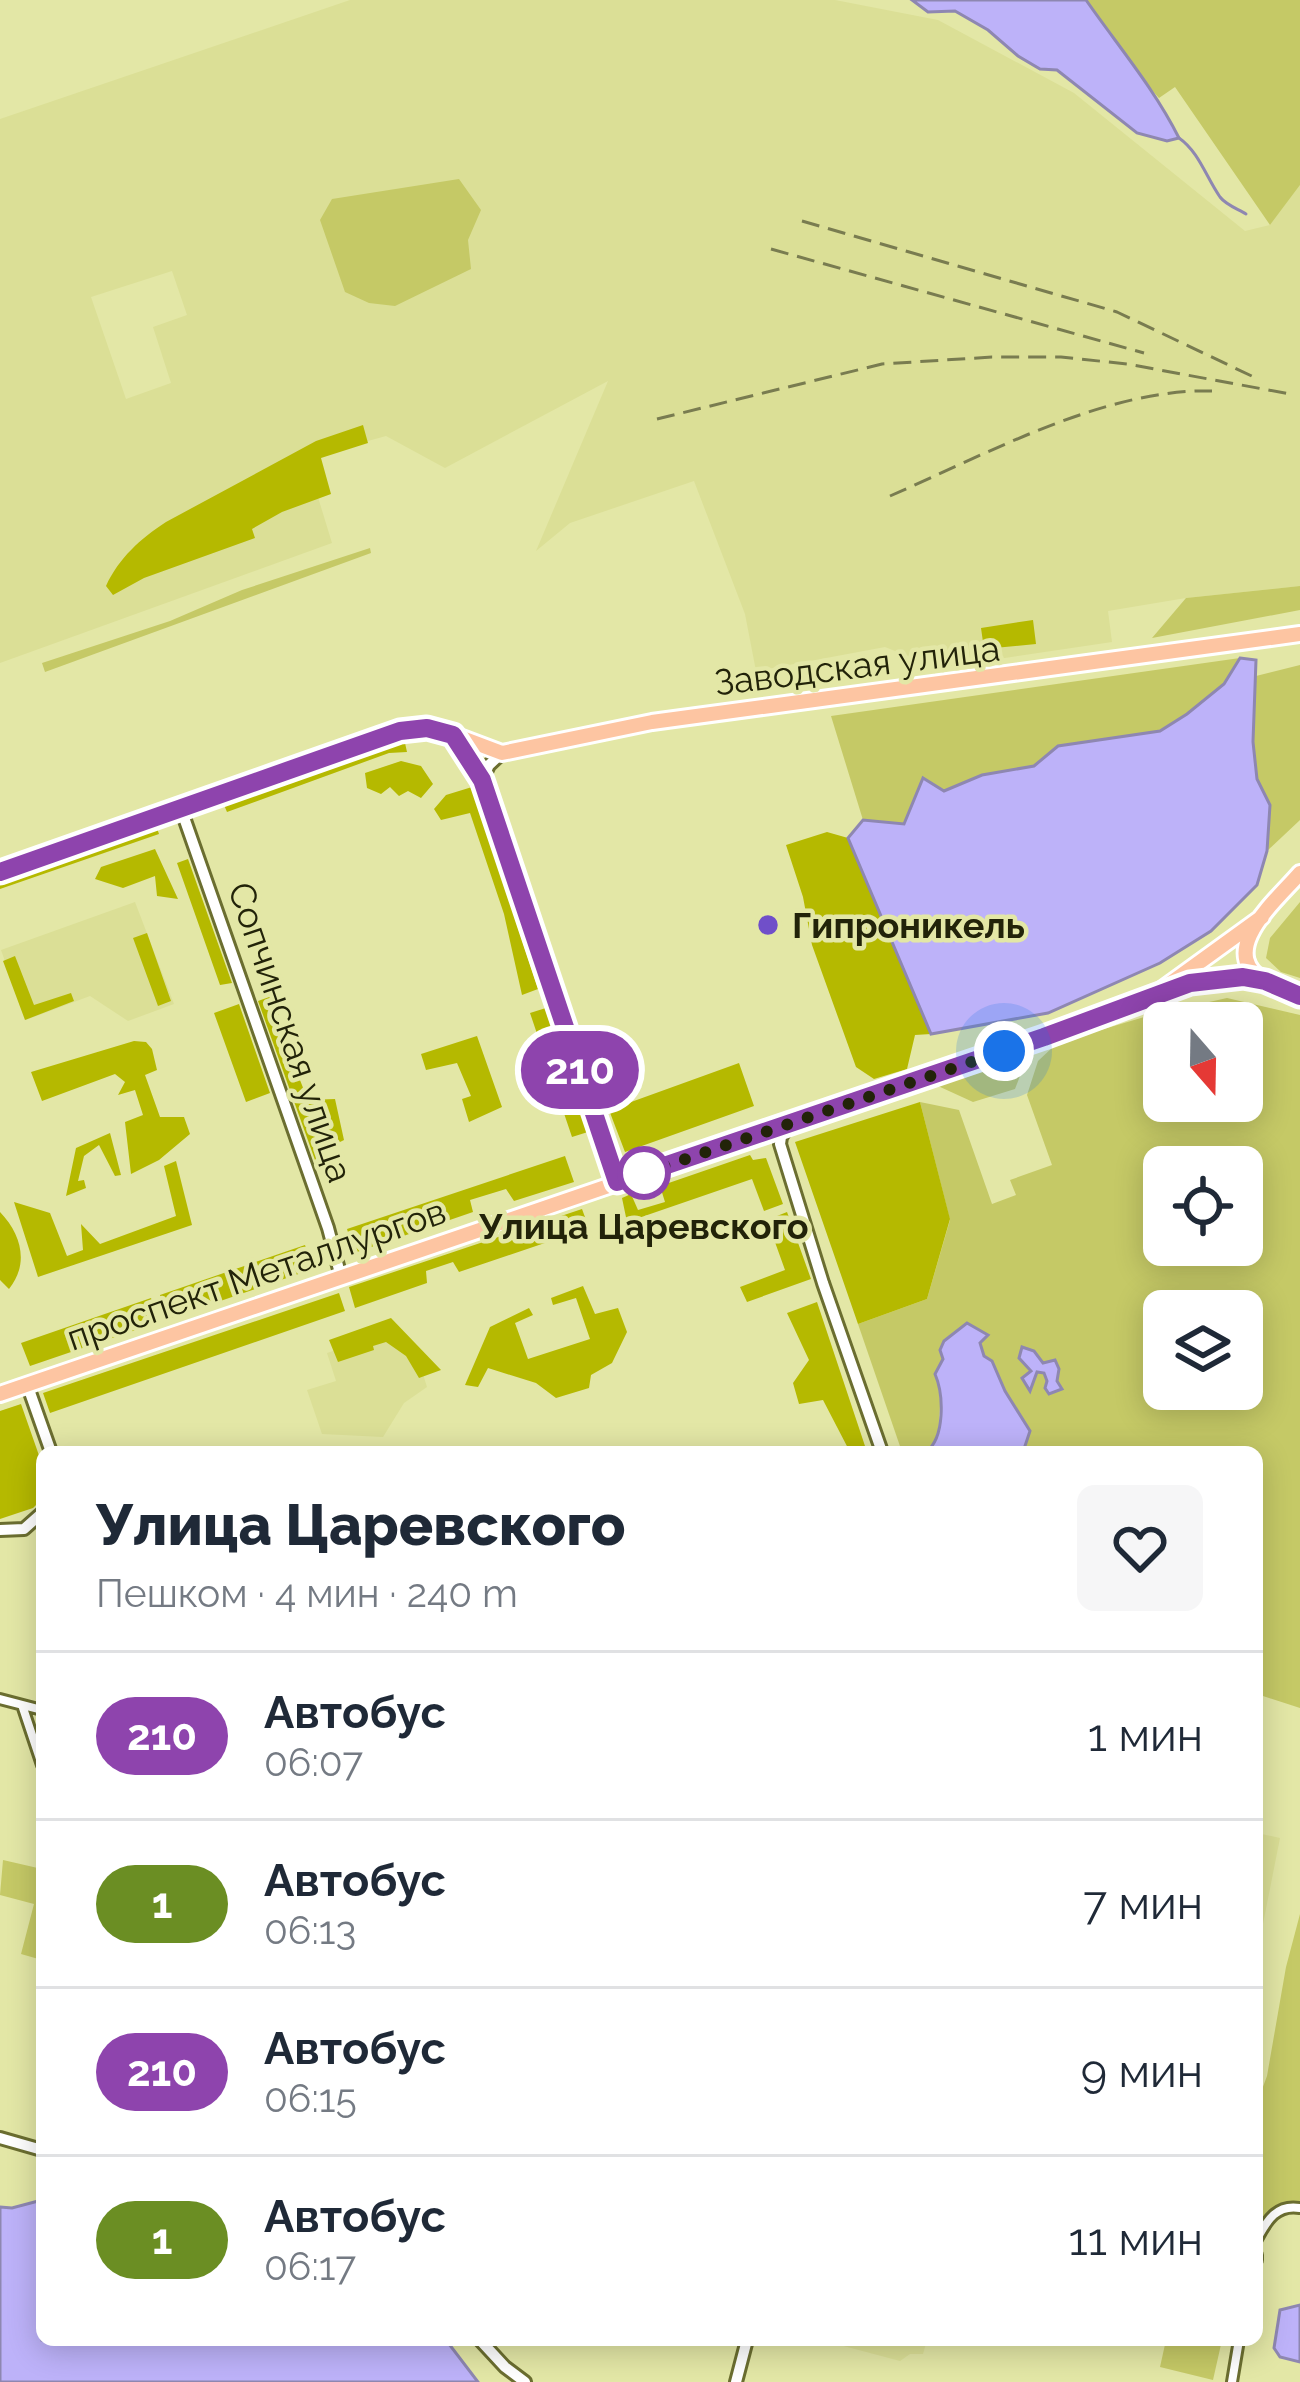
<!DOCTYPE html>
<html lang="ru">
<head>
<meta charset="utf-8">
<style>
  :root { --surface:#fff; --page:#f6f6f7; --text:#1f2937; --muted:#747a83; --line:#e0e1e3 }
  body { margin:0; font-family:Raleway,sans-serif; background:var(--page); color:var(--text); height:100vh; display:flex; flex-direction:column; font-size:45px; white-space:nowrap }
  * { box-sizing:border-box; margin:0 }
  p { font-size:39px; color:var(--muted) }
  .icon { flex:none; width:66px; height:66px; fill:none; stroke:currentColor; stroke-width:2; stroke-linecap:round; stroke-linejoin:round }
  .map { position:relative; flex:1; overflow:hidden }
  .drawer { position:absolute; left:36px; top:1446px; width:1227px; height:900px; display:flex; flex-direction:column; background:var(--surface); border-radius:18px; box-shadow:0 6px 30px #0003 }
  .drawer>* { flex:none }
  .badge { padding:0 24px; border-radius:39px; font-size:42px; line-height:78px }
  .needle { width:78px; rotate:160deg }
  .fabs { position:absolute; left:1143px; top:1002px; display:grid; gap:24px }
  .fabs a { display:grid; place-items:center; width:120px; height:120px; border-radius:18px; background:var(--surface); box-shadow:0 6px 30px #0003; font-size:60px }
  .you { position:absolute; width:60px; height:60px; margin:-30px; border:9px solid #fff; border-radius:50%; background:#1a73e8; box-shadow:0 0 0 18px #1a73e833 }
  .map>.badge { position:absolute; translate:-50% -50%; box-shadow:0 0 0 6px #fff }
  .round { display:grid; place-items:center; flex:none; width:126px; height:126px; border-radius:18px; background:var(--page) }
  .head { display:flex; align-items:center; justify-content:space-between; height:204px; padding:0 60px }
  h1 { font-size:57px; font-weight:800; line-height:90px }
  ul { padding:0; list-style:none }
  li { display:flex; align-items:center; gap:36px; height:168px; padding:0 60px; border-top:3px solid var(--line) }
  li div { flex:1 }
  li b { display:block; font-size:45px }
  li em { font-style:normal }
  li .badge { min-width:132px; font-weight:700; text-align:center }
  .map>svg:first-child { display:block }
  .built { fill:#dbdf96; fill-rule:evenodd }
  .green { fill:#c5c966; fill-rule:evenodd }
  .forest { fill:#b5b900 }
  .water { fill:#bdb2f9; stroke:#8e87b1; stroke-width:3 }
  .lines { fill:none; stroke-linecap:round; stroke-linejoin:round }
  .stream { stroke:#8e87b1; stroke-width:3 }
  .minor-casing { stroke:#6b6e30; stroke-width:14 }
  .tertiary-casing { stroke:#6b6e30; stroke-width:16 }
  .primary-casing { stroke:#fff; stroke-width:20 }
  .minor { stroke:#fff; stroke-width:8 }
  .tertiary { stroke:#fff; stroke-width:10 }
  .primary { stroke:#fdc5a2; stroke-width:14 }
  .rail { stroke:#797c50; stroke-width:3; stroke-dasharray:18 9; stroke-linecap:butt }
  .line-casing { stroke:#fff; stroke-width:27 }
  .line { stroke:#8e44ad; stroke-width:18 }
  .walk { stroke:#222309; stroke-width:12; stroke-dasharray:0 21.6 }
  .poi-dot { fill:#704fc9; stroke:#e3e7a6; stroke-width:4.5 }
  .stop-dot { fill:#fff; stroke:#8e44ad; stroke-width:6 }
  .labels { text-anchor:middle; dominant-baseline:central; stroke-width:9; stroke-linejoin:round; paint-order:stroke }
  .street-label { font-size:36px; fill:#222309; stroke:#e3e7a6 }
  .poi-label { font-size:36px; font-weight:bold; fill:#222309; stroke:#e3e7a6; text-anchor:start }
  .stop-label { font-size:36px; font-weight:bold; fill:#222309; stroke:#e3e7a6 }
</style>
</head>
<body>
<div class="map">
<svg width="1300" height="2382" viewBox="0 0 1300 2382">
  <rect width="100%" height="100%" fill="#e3e7a6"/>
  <path class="built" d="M350,0H835L938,20L1074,93L1245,231L1270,225L1300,185V586L1186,598L1108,611L1112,642L938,668L885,647L756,671L745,614L694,481L570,523L536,551L608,381L445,468L386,436L306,458L332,543L0,663V119ZM172,271L187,315L153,327L171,383L126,399L91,297Z
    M135,902L174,1004L128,1021L90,996L26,1020L1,950Z
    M390,1332L418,1358L427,1387L404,1403L383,1437L322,1434L307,1390L336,1381L327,1353Z
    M1257,1833L1280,1838L1262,1929L1257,1928Z
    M821,2340H927L923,2354H910L900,2361Z"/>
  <path class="green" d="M1086,0H1300V185L1270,225L1175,87L1159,98L1134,70Z
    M459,179L481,210L468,240L471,269L395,306L369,303L345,292L320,220L332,199Z
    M370,548L371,553L45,672L42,663L170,621L242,590Z
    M1300,586V610L1152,638L1186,598Z
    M1240,658L1224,684L1187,714L1160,731L1058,746L1034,766L982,775L944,791L904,824L863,820L831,716Z
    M1300,665V820L1267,851L1270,805L1257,779L1253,742L1256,676Z
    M1300,902V978L1281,972L1266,958L1270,938Z
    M1227,998L1300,1015V1708L1257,1694V1452H1023L1030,1431L1005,1391L992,1361L984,1356L980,1343L987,1336L943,1359L938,1438C929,1457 921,1452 902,1452L858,1324L927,1299L950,1220L920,1102L959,1110L992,1204L1016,1195L1010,1180L1052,1165L1027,1095L1038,1061L1054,1046L1077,1037L1151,1015ZM1164,1023H1242V1101H1164ZM1164,1167H1242V1245H1164ZM1164,1311H1242V1389H1164Z
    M1028,1055L1015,1089L973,1102L938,1086Z
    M3,1860L42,1869V1960L21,1954L34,1904L0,1895Z
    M1300,1914V2202C1278,2199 1270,2210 1257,2226V2103L1267,2076L1286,1967Z
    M1166,2340H1222L1213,2380L1160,2367Z"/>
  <path class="forest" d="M363,425L368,443L321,458L331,494L282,512L252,529L255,538L144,578L113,595L106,586C119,558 140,539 166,522L316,441Z
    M1033,620L1036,644L984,649L981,628Z
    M395,743H405L407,752L389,753L227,812L224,805Z
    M401,761L421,766L433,784L421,798L408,791L399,796L390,787L381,794L367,788L365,773Z
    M472,787L538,989L522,995L504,914L470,813L441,820L434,809L446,795Z
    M156,825L159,834L0,889V878Z
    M827,832L848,838L931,1034L915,1035L907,1069L874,1079L856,1067L812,945L803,897L786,845Z
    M155,849L178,899L157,896L155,876L123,888L95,879L101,867Z
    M188,859L232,983L220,985L177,863Z
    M147,933L171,1001L158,1006L133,938Z
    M15,956L34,1005L71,993L74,1001L25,1020L3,961Z
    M272,996L279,1014L275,1018L308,1100L335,1099L344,1140L320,1152L315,1160L258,1001Z
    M239,1004L270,1093L246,1102L214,1013Z
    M549,1007L591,1131L572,1137L530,1013Z
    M477,1036L502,1107L469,1122L462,1099L471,1096L457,1063L426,1070L421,1054Z
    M134,1041L146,1042L152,1049L157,1070L145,1075L160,1117H184L190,1134L159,1160L131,1174L125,1122L143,1115L135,1090L118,1095L125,1082L115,1074L42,1101L31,1072Z
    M739,1063L754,1106L625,1152L609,1110Z
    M920,1102L950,1219L927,1299L858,1324L795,1142Z
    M110,1133L121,1175L115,1176L99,1145L84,1156L78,1181L84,1180L86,1188L66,1196L76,1148Z
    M750,1155L753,1160L766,1158L783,1204L764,1211L752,1179L627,1222L622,1198L631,1194L638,1210L665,1202L660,1186Z
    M565,1156L574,1182L514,1201L506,1189L470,1200L473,1212L354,1253L347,1229Z
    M176,1161L192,1225L38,1277L14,1202L50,1213L67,1256L83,1250L81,1224L100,1244L176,1216L164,1166Z
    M582,1209L589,1228L459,1272L453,1262L426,1271L427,1283L355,1308L349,1287Z
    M0,1212C22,1235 29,1264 9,1289L0,1280Z
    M787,1212L811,1279L747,1302L740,1287L785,1270L767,1220Z
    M305,1245L313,1269L168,1319L160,1295Z
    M583,1286L595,1314L618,1308L627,1332L612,1363L591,1375L589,1388L556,1398L536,1383L488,1368L478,1387L465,1385L490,1327L529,1308L533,1315L515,1323L528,1359L590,1339L576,1298L553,1305L551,1298Z
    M339,1293L345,1311L50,1413L43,1393Z
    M151,1298L159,1322L30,1366L21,1343Z
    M817,1302L867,1452H850L823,1400L799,1404L793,1383L809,1360L787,1313Z
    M391,1318L441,1370L419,1378L406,1356L386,1342L373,1346L374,1350L338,1362L329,1340Z
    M21,1404L42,1464V1499L33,1508L0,1519V1411Z"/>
  <path class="water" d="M912,0H1086C1118,46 1154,88 1179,138L1167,141L1137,133L1057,70L1040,69L1018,56L988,30L955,11L928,12Z
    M1240,658L1256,660L1253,742L1257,779L1270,805L1267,851L1257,885L1211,931L1160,963L1048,1013L931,1034L848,838L863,820L904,824L923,778L944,791L982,775L1034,766L1058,746L1160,731L1187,714L1224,684Z
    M967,1323L988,1335L980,1343L984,1356L992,1361L1005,1391L1030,1431L1023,1452H926C945,1438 944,1395 935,1374L943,1359L940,1350L944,1341Z
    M1022,1347L1034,1351L1043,1363L1055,1360L1059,1369L1057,1381L1062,1389L1049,1394L1045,1388L1047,1381L1044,1373L1037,1372L1030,1391L1022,1378L1031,1371L1019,1358Z
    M42,2200V2340H446L478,2382H0V2207L12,2208Z
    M1300,2305V2362L1280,2357L1274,2348L1280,2310Z"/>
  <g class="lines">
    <path class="stream" d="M1179,138C1199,152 1206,177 1220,197C1226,205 1238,209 1246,214"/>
    <defs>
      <path id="minor" d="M0,1699L42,1710
        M22,1705L42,1765
        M1257,2239C1267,2220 1277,2204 1300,2208
        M1257,2255V2260
        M1232,2382L1239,2340"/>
      <path id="tertiary" d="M454,736L482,780L617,1182
        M482,780L489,765L502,753
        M181,809L328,1228L341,1277
        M789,1125L781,1137L780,1144L823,1283L882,1452
        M27,1384L51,1452
        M0,1530L24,1529L42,1513
        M0,2138L42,2150
        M480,2340L505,2367L525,2382
        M736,2382L747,2340"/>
      <path id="primary" d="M0,872L413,728L449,733L502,753L652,722L1300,634
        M1300,873C1277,900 1215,951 1264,981C1275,987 1289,991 1300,996
        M1175,987L1227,977L1260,980
        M0,1394L1044,1037L1157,993L1262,917"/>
    </defs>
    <use href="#minor" class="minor-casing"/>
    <use href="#tertiary" class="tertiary-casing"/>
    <use href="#primary" class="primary-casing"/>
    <use href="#minor" class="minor"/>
    <use href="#tertiary" class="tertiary"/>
    <use href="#primary" class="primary"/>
    <path class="rail" d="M802,221L1117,312L1258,379
      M771,249L1144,353
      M657,419L882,364L992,357H1061L1127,364L1290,394
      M890,496C987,454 1106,388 1212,391"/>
  </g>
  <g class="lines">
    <defs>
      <path id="line" d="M0,872L400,731L427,728L453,735L482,780L617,1182L1044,1037L1190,983L1243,977L1265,981L1300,996"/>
    </defs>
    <use href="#line" class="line-casing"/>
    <use href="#line" class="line"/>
    <path class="walk" d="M644,1173L1004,1051"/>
  </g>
  <circle class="poi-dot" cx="768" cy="925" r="12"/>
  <circle class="stop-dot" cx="644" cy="1173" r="24"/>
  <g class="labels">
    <g class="street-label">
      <text transform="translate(857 665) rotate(-7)">Заводская улица</text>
      <text transform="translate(291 1032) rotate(71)">Сопчинская улица</text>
      <text transform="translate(256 1274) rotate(-19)">проспект Металлургов</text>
    </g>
    <g class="poi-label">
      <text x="792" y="925">Гипроникель</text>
    </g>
    <g class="stop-label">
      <text x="644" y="1226">Улица Царевского</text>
    </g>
  </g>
</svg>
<div class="fabs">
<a><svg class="needle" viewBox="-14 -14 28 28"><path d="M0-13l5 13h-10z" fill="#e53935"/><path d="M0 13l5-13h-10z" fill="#747a83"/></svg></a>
<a><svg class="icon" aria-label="locate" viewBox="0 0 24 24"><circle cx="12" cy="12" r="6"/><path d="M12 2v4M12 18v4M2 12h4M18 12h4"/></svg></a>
<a><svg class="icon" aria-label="layers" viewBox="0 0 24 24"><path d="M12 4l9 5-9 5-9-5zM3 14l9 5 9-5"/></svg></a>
</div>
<div class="you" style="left:1004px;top:1051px"></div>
<b class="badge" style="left:580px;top:1070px;background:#8e44ad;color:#fff">210</b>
<section class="drawer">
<div class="head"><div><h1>Улица Царевского</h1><p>Пешком · 4 мин · 240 m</p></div><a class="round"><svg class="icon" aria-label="heart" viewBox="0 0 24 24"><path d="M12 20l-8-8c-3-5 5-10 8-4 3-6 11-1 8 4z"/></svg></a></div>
<ul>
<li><span class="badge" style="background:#8e44ad;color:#fff">210</span><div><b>Автобус</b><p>06:07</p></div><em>1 мин</em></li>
<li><span class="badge" style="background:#6b8e23;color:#fff">1</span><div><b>Автобус</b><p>06:13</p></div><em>7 мин</em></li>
<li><span class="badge" style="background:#8e44ad;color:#fff">210</span><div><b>Автобус</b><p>06:15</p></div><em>9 мин</em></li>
<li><span class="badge" style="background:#6b8e23;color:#fff">1</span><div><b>Автобус</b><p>06:17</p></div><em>11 мин</em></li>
</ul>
</section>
</div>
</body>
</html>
